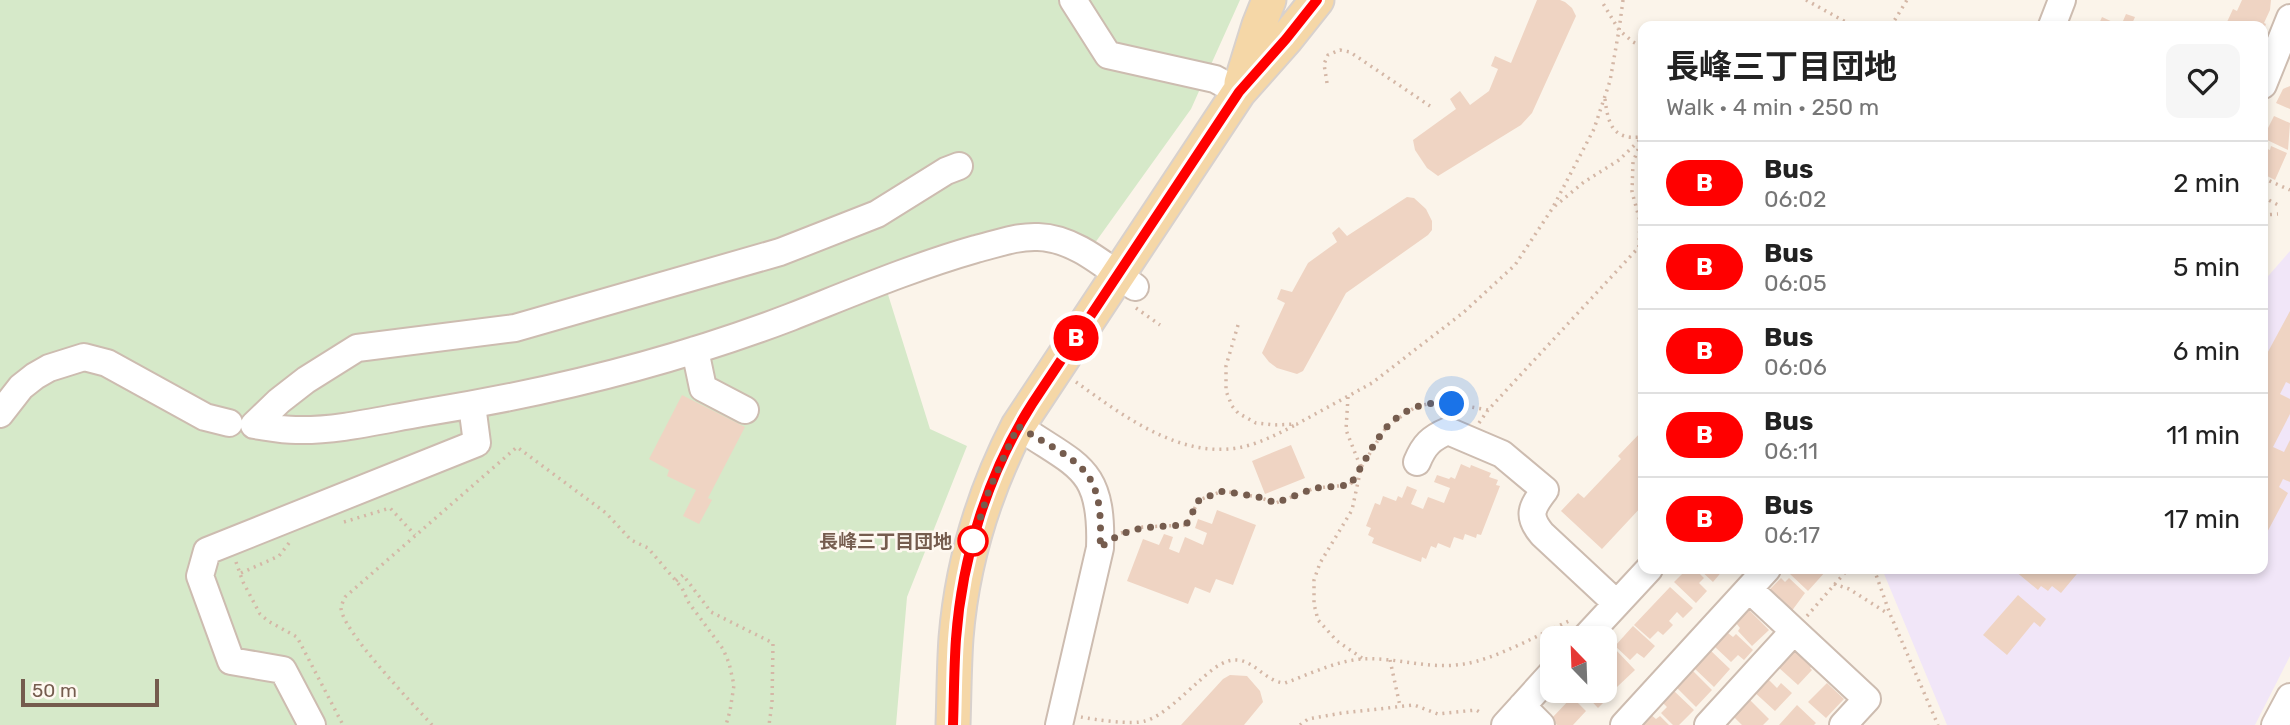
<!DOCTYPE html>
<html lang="en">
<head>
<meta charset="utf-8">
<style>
  :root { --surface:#fff; --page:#f6f6f6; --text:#222; --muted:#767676; --line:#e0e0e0 }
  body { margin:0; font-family:Rubik,"Noto Sans JP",sans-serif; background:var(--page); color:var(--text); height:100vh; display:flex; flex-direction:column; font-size:26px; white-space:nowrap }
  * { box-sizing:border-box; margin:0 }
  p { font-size:23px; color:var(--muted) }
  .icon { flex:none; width:38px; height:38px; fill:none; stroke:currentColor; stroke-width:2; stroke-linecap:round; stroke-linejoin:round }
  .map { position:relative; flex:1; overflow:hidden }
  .details { position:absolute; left:1638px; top:21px; width:630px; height:553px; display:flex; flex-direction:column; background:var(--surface); border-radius:14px; box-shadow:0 4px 10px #0003 }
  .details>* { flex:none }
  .badge { padding:0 14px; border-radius:23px; font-size:24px; line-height:46px }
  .needle { width:46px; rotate:337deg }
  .buttons { position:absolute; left:1540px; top:626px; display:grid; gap:14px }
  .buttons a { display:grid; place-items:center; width:77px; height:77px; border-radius:14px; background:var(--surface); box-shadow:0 4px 10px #0003; font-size:35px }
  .scale { position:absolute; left:21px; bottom:18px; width:138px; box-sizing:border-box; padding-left:7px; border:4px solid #755c4e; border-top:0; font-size:19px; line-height:24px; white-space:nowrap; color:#755c4e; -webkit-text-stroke:5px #fef8f0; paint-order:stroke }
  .you { position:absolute; width:35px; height:35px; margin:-18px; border:5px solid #fff; border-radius:50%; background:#1a73e8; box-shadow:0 0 0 10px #1a73e833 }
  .map>.badge { position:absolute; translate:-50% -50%; box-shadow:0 0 0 4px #fff }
  .round { display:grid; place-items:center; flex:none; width:74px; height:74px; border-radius:14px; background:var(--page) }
  .headline { display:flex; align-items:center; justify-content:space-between; height:119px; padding:0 28px }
  h1 { font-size:33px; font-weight:700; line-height:52px }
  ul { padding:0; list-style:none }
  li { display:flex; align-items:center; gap:21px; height:84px; padding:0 28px; border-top:2px solid var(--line) }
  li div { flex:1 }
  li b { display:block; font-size:26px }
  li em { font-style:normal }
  li .badge { min-width:77px; font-weight:700; text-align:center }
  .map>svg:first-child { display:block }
  .education { fill:#f1e6f8 }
  .green { fill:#d6e9c9 }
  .building { fill:#efd4c3 }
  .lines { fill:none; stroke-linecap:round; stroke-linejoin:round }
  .minor-casing { stroke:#cdbcb0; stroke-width:30 }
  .major-casing { stroke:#d8d1cd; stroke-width:37 }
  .path { stroke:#d4b7a6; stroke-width:3.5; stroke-dasharray:2 5; stroke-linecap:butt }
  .minor { stroke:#fff; stroke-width:26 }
  .major { stroke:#f5d7a7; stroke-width:33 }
  .line-casing { stroke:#fff; stroke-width:16 }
  .line { stroke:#f00; stroke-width:10 }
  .walk { stroke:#755c4e; stroke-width:7; stroke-dasharray:0 12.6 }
  .stop-dot { fill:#fff; stroke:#f00; stroke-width:3.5 }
  .labels { text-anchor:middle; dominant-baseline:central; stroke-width:5; stroke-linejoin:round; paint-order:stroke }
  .stop-label { font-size:19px; font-weight:bold; fill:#755c4e; stroke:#fef8f0; text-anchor:end }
</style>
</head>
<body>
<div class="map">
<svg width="2290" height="725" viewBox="0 0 2290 725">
  <rect width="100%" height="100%" fill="#fbf4ea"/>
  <path class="education" d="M2290,251V656L2255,725H1947L1882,569H2263V282Z"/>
  <path class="green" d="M0,0H1240L1191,109L1092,247L1069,233L881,272L930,429L967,446L907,597L896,725H0Z"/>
  <path class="building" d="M1537,0H1560L1565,2L1572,8L1576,16L1532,113L1521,125L1438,176L1427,168L1415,150L1413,140L1456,109L1450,99L1460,91L1470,105L1489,91L1498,69L1491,66L1495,56L1511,63Z
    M2242,0H2271L2270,10L2264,23L2266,24L2263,32V26H2231L2232,24L2227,22L2233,9L2237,11Z
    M2126,14L2135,17L2131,26H2098L2102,17L2117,24L2119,21H2123Z
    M2290,86V109L2276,103L2283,89Z
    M2274,116L2290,123L2288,150L2263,138Z
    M2271,146L2287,153L2275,180L2263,174V147L2270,150Z
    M1407,197L1414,198L1426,209L1432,221V230L1428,235L1346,293L1303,371L1297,374L1277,368L1269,362L1262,353L1285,303L1277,299L1281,289L1292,292L1308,263L1337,242L1332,233L1339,227L1347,236Z
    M2290,311V384L2286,382L2280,394L2290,399V414L2273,447L2284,452L2290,440V482L2283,479L2279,487L2288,493L2263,540V361Z
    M682,395L745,427L708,498L712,500L699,524L683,516L696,490L667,476L669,470L649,459Z
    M1643,430V505L1602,549L1561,511L1578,493L1584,498L1621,459L1618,456Z
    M1291,445L1305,478L1265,494L1252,461Z
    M1461,464L1470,468L1471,465L1491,473L1489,477L1498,480L1496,485L1500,486L1481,535L1477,534L1476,538L1465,534L1463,540L1454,537L1450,548L1438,543L1436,548L1431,546L1426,559L1422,557L1421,562L1372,543L1374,538L1368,535L1371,528L1366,526L1375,503L1380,505L1383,496L1396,501L1398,496L1402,498L1407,486L1417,490L1411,504L1423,509L1428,497L1444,503L1450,488L1434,482L1437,475L1449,479L1451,477L1455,479Z
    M1217,510L1256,525L1233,585L1216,579L1210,593L1195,587L1188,604L1127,581L1143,539L1159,545L1164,534L1173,537L1169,549L1179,553L1185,537L1203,545L1207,533L1195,528L1198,519L1212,524Z
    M1687,569H1695L1704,578L1699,583L1707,591L1696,603L1674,582Z
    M1699,569H1724L1713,582Z
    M1795,569H1823L1826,571L1808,591L1790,574Z
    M2016,569H2081L2061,593L2052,586L2048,591L2041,586L2038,590L2015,571Z
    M1781,578L1785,582L1789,578L1805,593L1791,612L1768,591Z
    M1670,587L1693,608L1683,618L1677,612L1669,621L1673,625L1663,635L1658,631L1650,639L1634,625Z
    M2018,595L2046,619L2040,627L2034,622L2007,655L1983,635Z
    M1749,610L1769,630L1752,646L1738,631L1740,628L1736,623Z
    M1633,626L1655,646L1644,658L1637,653L1630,660L1615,646Z
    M1728,633L1733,637L1736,634L1753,650L1744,660L1738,655L1731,662L1715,647Z
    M1793,648L1815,663L1810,668L1812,670L1798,685L1777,666Z
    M1616,650L1635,670L1617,687L1605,675V661Z
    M1710,650L1730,669L1714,687L1694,668Z
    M1693,671L1712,690L1696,707L1676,687Z
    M1230,675L1247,676L1260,691L1263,702L1244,725H1181L1223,679Z
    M1605,679L1616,690L1598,708L1582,691H1605Z
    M1768,679L1777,688L1781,683L1792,693L1775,711L1752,690L1762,680L1765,683Z
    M1827,683L1844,699L1826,718L1808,702Z
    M1673,690L1694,710L1679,725H1673L1661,713L1667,707L1662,702Z
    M1572,697L1586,711L1573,725H1557L1551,719Z
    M1749,699L1769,719L1763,725H1742L1733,716Z
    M1797,705L1816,723L1814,725H1779Z
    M1650,714L1656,719L1660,716L1669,725H1639Z"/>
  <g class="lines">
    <defs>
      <path id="minor" d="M1073,0L1108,55L1215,79L1239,92
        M2052,26L2062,0
        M2263,85L2290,18
        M959,166L946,171L877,214L780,252L515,328L357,348L306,380L279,401L254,425C268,427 282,430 296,430C338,431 381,420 422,413C547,393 673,362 791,317C852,293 913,267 976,249C996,244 1017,236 1038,237C1075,238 1106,267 1135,287
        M695,350L703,388L745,410
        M0,414L21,387L35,376L49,368L84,357L107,363L205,417L229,423
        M1018,426C1077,467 1103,466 1100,548L1059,725
        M1417,462C1424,445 1431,438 1448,431L1502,454L1545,490C1531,508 1527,516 1542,534L1616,603
        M1749,589L1794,631
        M1584,639L1649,569
        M1522,706L1541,725
        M312,725L283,670L231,661L200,576L207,551L477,443L472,405
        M1505,725L1552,673
        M1624,725L1767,569
        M1708,725L1794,631L1867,699L1843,725
        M2275,725L2290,697"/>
      <path id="major" d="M1241,83L1259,25L1269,0
        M953,725C954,696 954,667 956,638C962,564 984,492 1018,426L1239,92L1286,39L1317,0"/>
    </defs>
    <use href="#minor" class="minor-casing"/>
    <use href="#major" class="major-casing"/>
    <path class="path" d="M1623,0L1619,30L1633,42L1643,47
      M1806,0L1853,26
      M1891,26L1907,0
      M1327,83L1324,64L1328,55L1340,50L1350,52L1430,106
      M1605,99C1608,123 1612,140 1641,137
      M2263,178L2290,190
      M2263,197L2280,206
      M1555,206L1584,182L1619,160L1643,137
      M2263,215L2278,214
      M1639,247L1640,221L1632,192L1633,162L1642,140
      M1136,308L1160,325
      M1238,325L1226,366V391L1232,406L1238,413L1256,423L1274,425L1297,424L1372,383L1464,312L1515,265L1552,209L1594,129L1610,81L1619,30L1601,0
      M1076,382C1125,417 1186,464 1250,445C1266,440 1280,433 1295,425
      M1348,397L1346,430L1361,468L1352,510L1320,563L1314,580V604L1318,620L1337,641L1362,658
      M1479,423L1488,410
      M344,522L390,508L415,535
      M1121,533L1143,527L1186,525L1199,500L1223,491L1258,497L1276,503L1315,488L1350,485L1387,426L1414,408L1437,401L1488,410L1639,247L1643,246
      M236,562L243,582L260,614L268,621L297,637L343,725
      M1874,569L1890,614L1938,725
      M241,573L279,556L289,543
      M676,581L683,575L711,612L773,643L772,703L769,725
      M1834,584L1849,589L1887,613
      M1807,616L1848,569
      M1390,660L1400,706
      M1081,717C1096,720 1132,725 1145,721C1163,716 1183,695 1197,683C1206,675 1216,665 1228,661C1252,654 1263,682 1285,683C1310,674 1336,661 1362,659C1397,657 1429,670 1464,664C1496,659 1538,635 1569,621
      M432,725C415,706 340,629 341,607C341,606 345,597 345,597L517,447L606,513L631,540L648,548L682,588L689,603L723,649L729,663L734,685L730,711L726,725
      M1300,725L1308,719L1342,713L1414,705L1438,714L1476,710L1483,714"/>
    <use href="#minor" class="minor"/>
    <use href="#major" class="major"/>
  </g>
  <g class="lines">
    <defs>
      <path id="line" d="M953,725C954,696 954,667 956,639C962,557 988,473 1032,404L1239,92L1286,39L1317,0"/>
    </defs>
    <use href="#line" class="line-casing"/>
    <use href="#line" class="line"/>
    <path class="walk" d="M973,541L989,490L1018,426C1038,440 1071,454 1086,473C1102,493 1101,524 1100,548C1127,525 1152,527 1186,525L1199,500L1223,491L1258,497L1276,503L1315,488L1350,485C1362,467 1372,445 1386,428C1402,409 1429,399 1452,404"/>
  </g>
  <circle class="stop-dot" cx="973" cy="541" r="14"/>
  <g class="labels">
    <g class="stop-label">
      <text x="952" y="541">長峰三丁目団地</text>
    </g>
  </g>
</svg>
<div class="buttons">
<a><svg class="needle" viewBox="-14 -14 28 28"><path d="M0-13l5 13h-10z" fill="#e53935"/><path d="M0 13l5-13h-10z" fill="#767676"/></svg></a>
</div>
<div class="scale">50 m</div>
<div class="you" style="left:1452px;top:404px"></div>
<b class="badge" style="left:1076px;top:338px;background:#f00;color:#fff">B</b>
<section class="details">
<div class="headline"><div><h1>長峰三丁目団地</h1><p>Walk · 4 min · 250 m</p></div><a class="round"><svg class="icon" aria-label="heart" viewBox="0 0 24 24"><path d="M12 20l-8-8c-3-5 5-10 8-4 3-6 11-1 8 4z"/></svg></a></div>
<ul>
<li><span class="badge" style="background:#f00;color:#fff">B</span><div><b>Bus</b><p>06:02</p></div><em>2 min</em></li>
<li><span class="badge" style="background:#f00;color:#fff">B</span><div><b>Bus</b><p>06:05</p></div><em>5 min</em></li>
<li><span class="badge" style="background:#f00;color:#fff">B</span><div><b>Bus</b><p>06:06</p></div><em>6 min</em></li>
<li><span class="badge" style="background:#f00;color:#fff">B</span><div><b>Bus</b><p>06:11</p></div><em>11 min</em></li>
<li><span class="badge" style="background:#f00;color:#fff">B</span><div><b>Bus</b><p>06:17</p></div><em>17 min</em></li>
</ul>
</section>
</div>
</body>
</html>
